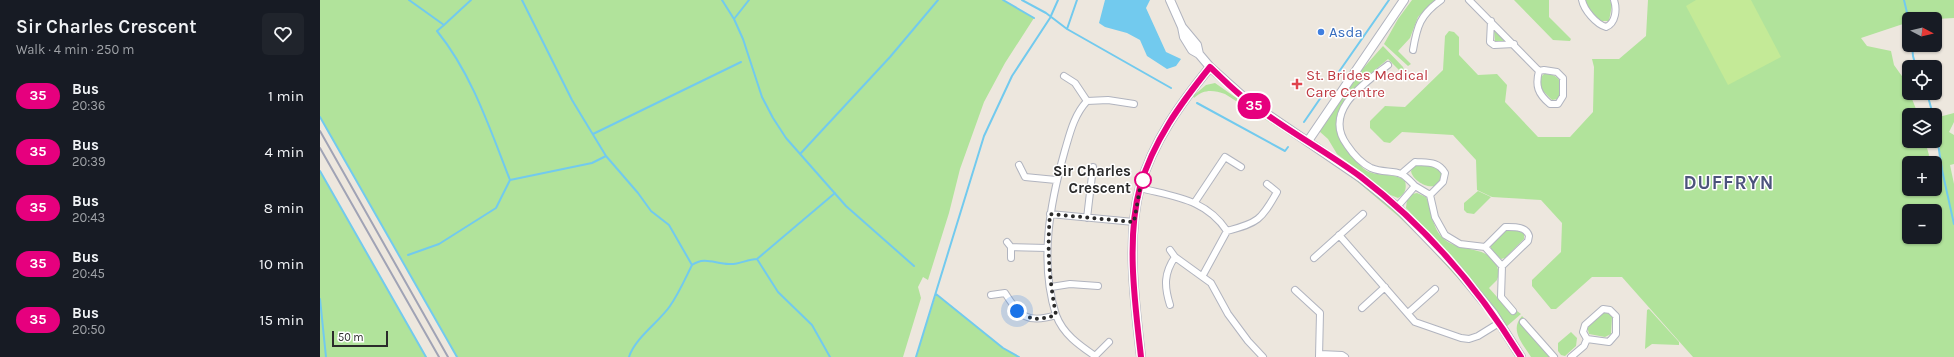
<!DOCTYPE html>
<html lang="en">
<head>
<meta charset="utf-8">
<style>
  :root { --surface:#171b24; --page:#20242c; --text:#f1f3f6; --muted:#9ea1a6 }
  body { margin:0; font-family:Karla,sans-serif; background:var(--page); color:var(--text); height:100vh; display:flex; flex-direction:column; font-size:15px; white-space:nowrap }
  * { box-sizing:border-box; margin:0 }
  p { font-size:13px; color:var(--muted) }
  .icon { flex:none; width:22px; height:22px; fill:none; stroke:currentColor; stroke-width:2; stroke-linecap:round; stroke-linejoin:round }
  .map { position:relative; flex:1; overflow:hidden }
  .drawer { display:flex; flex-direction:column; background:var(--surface); width:320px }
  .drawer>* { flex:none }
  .badge { padding:0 8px; border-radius:13px; font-size:14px; line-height:26px }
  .needle { width:26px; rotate:97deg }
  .controls { position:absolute; left:1582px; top:12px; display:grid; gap:8px }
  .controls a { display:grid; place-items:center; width:40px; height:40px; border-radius:6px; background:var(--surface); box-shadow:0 1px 3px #0004; font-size:20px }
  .scale { position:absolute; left:12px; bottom:10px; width:56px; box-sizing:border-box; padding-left:4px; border:2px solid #2b2b2b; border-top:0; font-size:11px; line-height:14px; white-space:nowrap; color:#2b2b2b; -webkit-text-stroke:3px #fff; paint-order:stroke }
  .you { position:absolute; width:20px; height:20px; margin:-10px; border:3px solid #fff; border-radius:50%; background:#1a73e8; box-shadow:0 0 0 6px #1a73e833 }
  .map>.badge { position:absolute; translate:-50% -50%; box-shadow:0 0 0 2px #fff }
  .round { display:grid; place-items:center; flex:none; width:42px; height:42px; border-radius:6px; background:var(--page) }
  .overview { display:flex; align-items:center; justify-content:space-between; height:68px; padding:0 16px }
  h1 { font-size:19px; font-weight:600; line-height:30px }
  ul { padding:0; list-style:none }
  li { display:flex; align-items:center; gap:12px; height:56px; padding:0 16px }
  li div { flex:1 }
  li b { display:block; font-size:15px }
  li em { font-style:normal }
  li .badge { min-width:44px; font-weight:700; text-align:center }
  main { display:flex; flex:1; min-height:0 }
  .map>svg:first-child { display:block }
  .green { fill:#b1e39b; fill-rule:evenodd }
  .pitch { fill:#c4ea97 }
  .water { fill:#72caee }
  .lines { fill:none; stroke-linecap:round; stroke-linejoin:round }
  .stream { stroke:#72caee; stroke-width:2 }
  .minor-casing { stroke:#b1b4bf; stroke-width:8 }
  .tertiary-casing { stroke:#b1b4bf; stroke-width:10 }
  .minor { stroke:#fff; stroke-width:6 }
  .tertiary { stroke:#fff; stroke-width:8 }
  .rail { stroke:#a0a3b5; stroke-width:2 }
  .line-casing { stroke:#fff; stroke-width:9 }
  .line { stroke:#e6007e; stroke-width:6 }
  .walk { stroke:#2b2b2b; stroke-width:4; stroke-dasharray:0 7.2 }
  .shop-dot { fill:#3f7fe0; stroke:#fff; stroke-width:1.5 }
  .health-dot { fill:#e0444e; stroke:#fff; stroke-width:1.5 }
  .stop-dot { fill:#fff; stroke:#e6007e; stroke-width:2 }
  .labels { text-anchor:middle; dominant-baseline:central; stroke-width:3; stroke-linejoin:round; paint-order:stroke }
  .shop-label { font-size:15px; fill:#366cbe; stroke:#fff; text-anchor:start }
  .health-label { font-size:15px; fill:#be3a42; stroke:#fff; text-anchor:start }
  .stop-label { font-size:15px; font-weight:bold; fill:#2b2b2b; stroke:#fff; text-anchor:end }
  .district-label { font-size:19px; font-weight:bold; letter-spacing:1px; fill:#4c537c; stroke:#fff }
</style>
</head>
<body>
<main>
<section class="drawer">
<div class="overview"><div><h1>Sir Charles Crescent</h1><p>Walk · 4 min · 250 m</p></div><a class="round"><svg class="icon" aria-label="heart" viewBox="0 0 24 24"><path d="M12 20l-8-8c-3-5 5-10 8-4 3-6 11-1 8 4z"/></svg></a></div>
<ul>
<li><span class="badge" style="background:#e6007e;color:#fff">35</span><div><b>Bus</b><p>20:36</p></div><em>1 min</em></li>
<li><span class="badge" style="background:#e6007e;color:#fff">35</span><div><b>Bus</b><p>20:39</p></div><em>4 min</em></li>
<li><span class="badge" style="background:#e6007e;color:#fff">35</span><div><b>Bus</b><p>20:43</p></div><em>8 min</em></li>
<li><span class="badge" style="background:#e6007e;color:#fff">35</span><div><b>Bus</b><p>20:45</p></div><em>10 min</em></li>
<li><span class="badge" style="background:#e6007e;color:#fff">35</span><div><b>Bus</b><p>20:50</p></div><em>15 min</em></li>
</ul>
</section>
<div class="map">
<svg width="1634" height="357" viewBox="0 0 1634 357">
  <rect width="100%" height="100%" fill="#ede7de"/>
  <path class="green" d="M0,0H683L714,18L685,63L664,102L640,169L629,213L608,280L603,277L598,287L601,298L583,357H137L0,117Z
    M1092,0H1115L1098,17L1090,38L1078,51L1091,64L1088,66L1064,44L1078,19Z
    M1194,0H1229V17L1251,39L1250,41L1233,40Z
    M1266,0H1290L1292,5L1289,21H1280L1266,5Z
    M1328,0H1634V18L1616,19L1604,16L1589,19V22L1541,38L1547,46L1571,51L1574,65L1584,79L1598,114L1589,115V141H1605L1609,155L1606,163H1589V189H1615V163H1608L1614,157L1621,158L1615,118L1634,113V122L1629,132L1634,135V164L1630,165L1634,184V357H1373L1302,277H1272L1236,309H1231L1212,286V280L1241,252L1242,223L1221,200L1172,197L1157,190L1156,160L1133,135L1082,132L1070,143L1064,142L1050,128V121L1065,106L1085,107L1123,70L1125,36L1129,31L1134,32L1139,37V55L1158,75L1177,74L1187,85L1185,102L1218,137H1250L1273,112L1274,67L1272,59H1299L1326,36ZM1589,211H1615V237H1589Z
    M1174,30L1185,41V42L1175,41Z
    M1063,46L1083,67L1084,70L1081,72L1068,59C1043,81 996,111 1026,149C1032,156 1039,166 1047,171C1059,177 1075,172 1085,181C1087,188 1085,195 1078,198L1068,194L1017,154L1008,139L999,131L1039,73Z
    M1224,74C1240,73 1246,86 1238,99L1232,100L1221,89V77Z
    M895,83L948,120L972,133L1006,158L905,94C893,90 884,89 874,98L873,96L886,85Z
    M1095,165C1105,163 1117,164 1122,175L1120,180L1114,186C1105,188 1092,179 1091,171Z
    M0,171L106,357H0Z
    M1032,177L1040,179C1081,215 1121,252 1154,296L1102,239L1078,216Z
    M1158,191L1171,197L1154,214L1147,213L1144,210V203Z
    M1097,193L1106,197C1113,210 1111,228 1124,239C1142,255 1174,242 1179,274L1177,280L1169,288L1193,315L1197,311L1201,314L1186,327L1175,310L1140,265L1086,208L1087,199L1092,194Z
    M1186,231H1200L1204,234V239L1185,258L1181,259L1171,250V245Z
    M616,294L683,348L699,357H596Z
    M1329,309L1359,342V345L1332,344L1325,349L1327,310Z
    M1287,312L1292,317L1291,334L1285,337L1269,334L1267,326L1282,313Z
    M1202,316L1204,318L1200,323L1231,357H1211C1203,344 1189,330 1202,316Z
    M1251,332L1257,338L1256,346L1245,356L1241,355L1238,351V343Z"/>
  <path class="pitch" d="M1376,0H1431L1461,57L1408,85L1366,6Z"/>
  <path class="water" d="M785,0H830L826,8L846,52L861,59L856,66L847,69L827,56L820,40L807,33L785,27L779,23Z"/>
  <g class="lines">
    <path class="stream" d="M89,0L124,25L151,0
      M202,0L252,100L286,156L318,193L331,211L349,225L372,265C365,279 359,293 350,306C339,322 315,338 309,357
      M402,0L414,19L423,39L442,97L453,118L466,138L526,206L594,266
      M683,0L714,18
      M702,0L726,13L747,29L851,88
      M1584,0L1589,21
      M414,19L429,0
      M747,29L757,0
      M1592,45L1593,56L1596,67
      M1016,76L1069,0
      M1607,93L1613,115
      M877,103L965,151L968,147
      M0,117L137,357
      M984,122L1006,90
      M1615,123L1622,170L1634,224
      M273,134L421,62
      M481,153L570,57L618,0
      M0,171L106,357
      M190,180L272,163L286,156
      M88,255L119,244L176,208L190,180C170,129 152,74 117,31L124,25
      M437,259L515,193
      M372,265C385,256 395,264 409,264C419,265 427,259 437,259L458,292L492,325L510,357
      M616,294L683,348L699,357
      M0,299L6,357
      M596,357L664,136L692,76L730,18L738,0"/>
    <defs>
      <path id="minor" d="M1149,0L1219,71
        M1262,0C1264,10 1276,24 1286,27C1296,23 1297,9 1294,0
        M1171,21L1170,42L1174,45L1194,44
        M1093,50C1097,26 1100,15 1121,0
        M1068,65C1045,83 1002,111 1027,145C1033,154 1041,163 1051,168C1062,173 1073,170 1081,174C1086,176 1091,182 1095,186L1077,207
        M1224,70L1237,72L1243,78V96L1238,104H1230C1218,94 1215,86 1219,71Z
        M744,76L755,83L767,101
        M767,101C754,115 750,133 745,150C730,203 719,262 736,315C743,334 759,345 775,356L789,342
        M767,101L788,100L814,104
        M699,165L705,177L736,180
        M1081,174L1095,162C1108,163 1118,161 1125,173L1123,182L1110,195
        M1095,186L1110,195L1115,217L1125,235L1140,244L1165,247L1182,266L1181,297L1193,311
        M820,188C855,197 886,199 907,231L883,275
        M875,202L905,157L921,167
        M730,214L814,222
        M767,218L773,167
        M907,231C938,223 941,220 957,192L947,184
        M1019,235L1095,322L1141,338L1149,339L1158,336L1179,323
        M687,242L691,247V258
        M691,247L727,248
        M1165,247L1185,227C1194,227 1206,226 1209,236L1208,241L1182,266
        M850,250L855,257
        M994,258L1043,214
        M731,287L750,284L778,286
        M975,290L1000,313L999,357
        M671,295L685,293C700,317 708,324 736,315
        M850,305C844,286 844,273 855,257L891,283L908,314L928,341L943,357
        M1042,308L1065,287
        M1283,309L1290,310L1296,316V334L1289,342L1267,339L1263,332L1265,325Z
        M1088,313L1115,289
        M1203,322L1234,357
        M1000,354L1022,355L1025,357
        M1251,357L1264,346L1267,339"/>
      <path id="tertiary" d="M850,0L862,27L864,37L872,50L879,54L890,67L928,101L1041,178L1077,207L1136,268L1173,313L1201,357
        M862,27L877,45L879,54
        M988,141L1084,0
        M821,357C815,304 806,239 820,187C833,141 861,103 890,67"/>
    </defs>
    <use href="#minor" class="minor-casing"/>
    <use href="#tertiary" class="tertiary-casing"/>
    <use href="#minor" class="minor"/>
    <use href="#tertiary" class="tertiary"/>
    <path class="rail" d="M0,131L128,357
      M0,148L119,357"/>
  </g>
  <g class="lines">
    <defs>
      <path id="line" d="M821,357C815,304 806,239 820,187C833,141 861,103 890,67C902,78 914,91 928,101C964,129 1004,150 1041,177C1105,226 1159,289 1201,357"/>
    </defs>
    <use href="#line" class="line-casing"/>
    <use href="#line" class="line"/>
    <path class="walk" d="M697,311C713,321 719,320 736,315C729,278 727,251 730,214L814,222L820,188L824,174L823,180"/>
  </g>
  <circle class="shop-dot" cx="1001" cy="32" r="4"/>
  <path class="health-dot" d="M975 78h4v4h4v4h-4v4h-4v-4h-4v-4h4z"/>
  <circle class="stop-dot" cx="823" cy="180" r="8"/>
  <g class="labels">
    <g class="shop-label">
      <text x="1009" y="32">Asda</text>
    </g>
    <g class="health-label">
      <text x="986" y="75">St. Brides Medical<tspan x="986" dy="17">Care Centre</tspan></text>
    </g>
    <g class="stop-label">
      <text x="811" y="171">Sir Charles<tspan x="811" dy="17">Crescent</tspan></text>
    </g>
    <g class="district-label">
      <text x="1409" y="183">DUFFRYN</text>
    </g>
  </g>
</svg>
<div class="controls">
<a><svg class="needle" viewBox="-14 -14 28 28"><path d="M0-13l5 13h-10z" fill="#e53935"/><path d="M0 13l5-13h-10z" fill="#9ea1a6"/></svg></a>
<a><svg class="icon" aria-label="locate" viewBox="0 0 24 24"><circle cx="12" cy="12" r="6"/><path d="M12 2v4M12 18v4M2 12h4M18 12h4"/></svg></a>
<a><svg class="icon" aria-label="layers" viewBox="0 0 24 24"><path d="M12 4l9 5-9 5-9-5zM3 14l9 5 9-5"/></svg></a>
<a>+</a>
<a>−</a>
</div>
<div class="scale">50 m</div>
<div class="you" style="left:697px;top:311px"></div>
<b class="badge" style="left:934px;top:106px;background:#e6007e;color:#fff">35</b>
</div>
</main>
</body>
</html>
